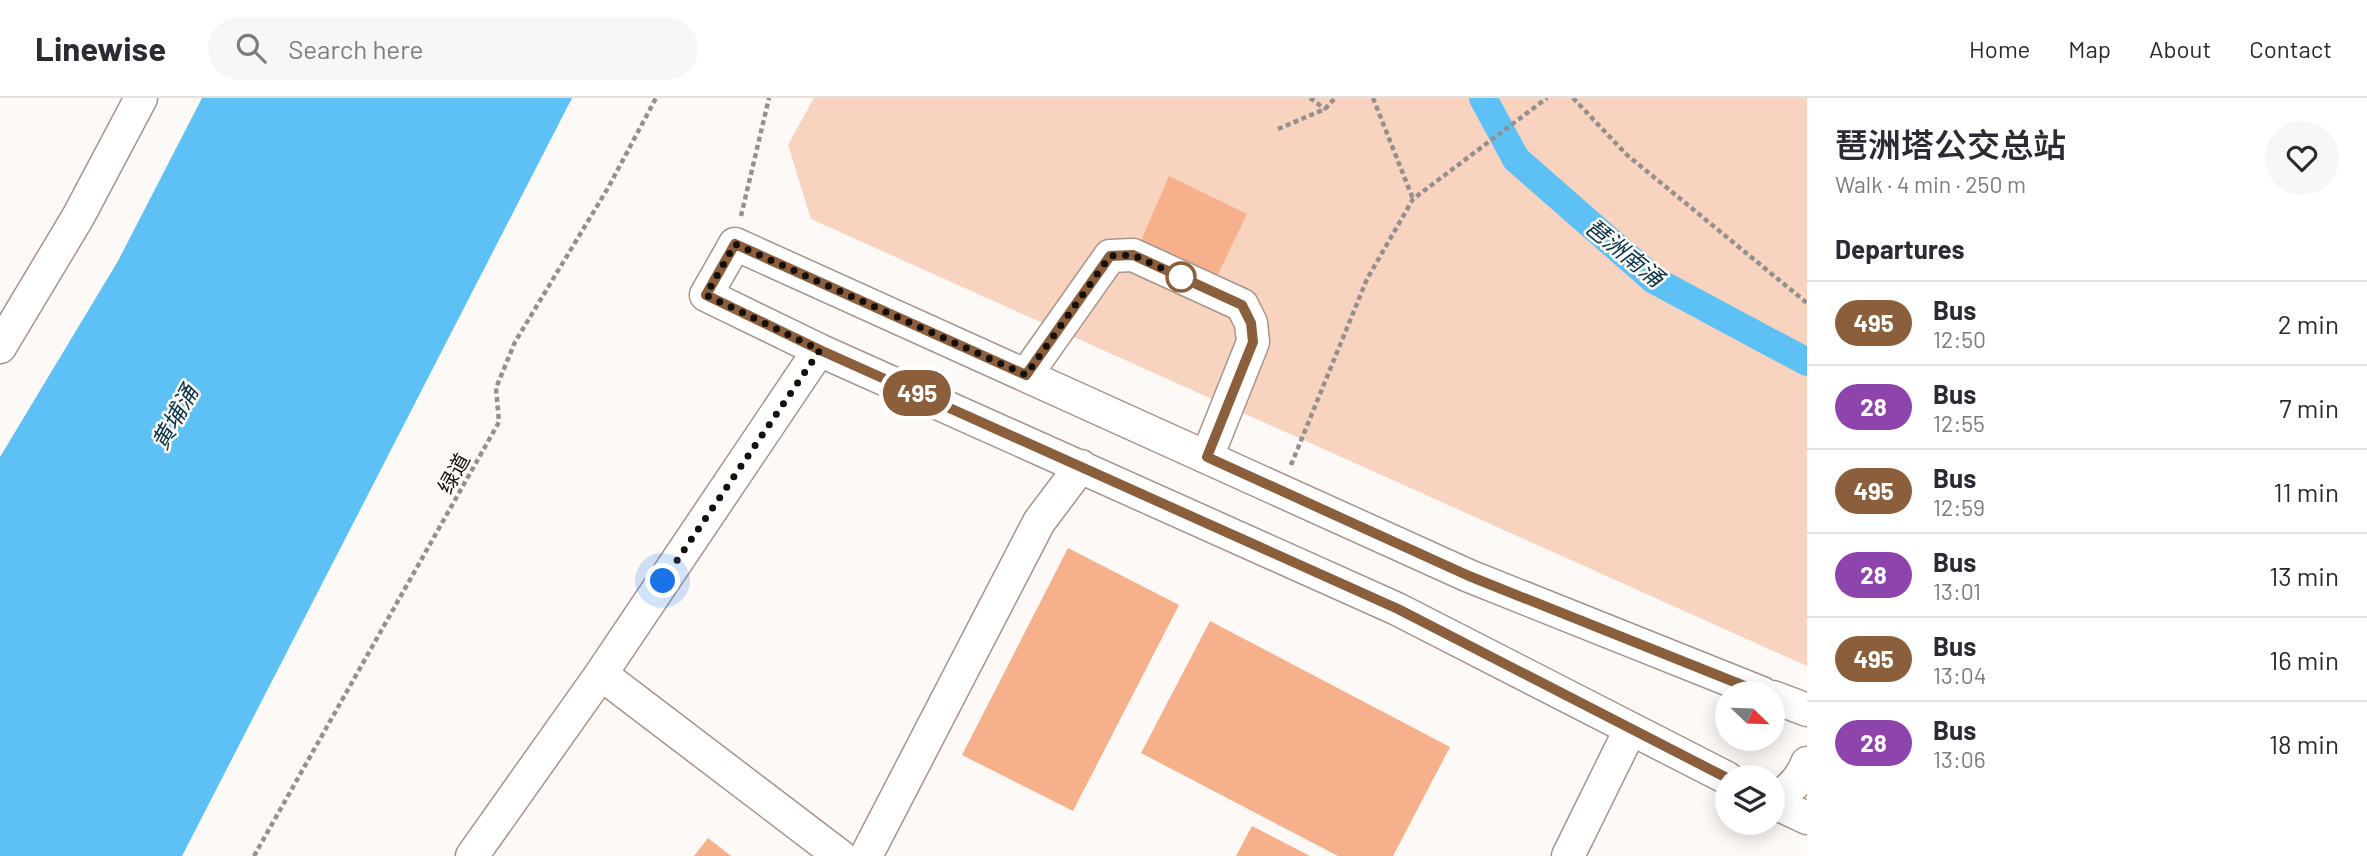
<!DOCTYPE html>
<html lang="en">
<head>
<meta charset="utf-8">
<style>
  :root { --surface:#fff; --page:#f7f7f7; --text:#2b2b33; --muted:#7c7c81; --line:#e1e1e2 }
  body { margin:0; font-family:Barlow,"Noto Sans SC",sans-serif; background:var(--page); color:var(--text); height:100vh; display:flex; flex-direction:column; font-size:26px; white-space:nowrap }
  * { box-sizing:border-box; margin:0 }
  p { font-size:23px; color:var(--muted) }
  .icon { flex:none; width:38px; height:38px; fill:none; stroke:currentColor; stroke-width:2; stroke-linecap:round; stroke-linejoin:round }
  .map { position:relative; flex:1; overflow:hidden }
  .sheet { display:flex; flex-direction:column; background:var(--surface); width:560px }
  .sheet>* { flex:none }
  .badge { padding:0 14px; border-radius:23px; font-size:24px; line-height:46px }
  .needle { width:46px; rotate:113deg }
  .fabs { position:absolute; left:1715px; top:583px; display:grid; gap:14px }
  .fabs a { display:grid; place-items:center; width:70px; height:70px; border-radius:50%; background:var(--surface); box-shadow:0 4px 18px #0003; font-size:35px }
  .you { position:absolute; width:35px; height:35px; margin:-18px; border:5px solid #fff; border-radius:50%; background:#1a73e8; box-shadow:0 0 0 10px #1a73e833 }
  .map>.badge { position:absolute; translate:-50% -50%; box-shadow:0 0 0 4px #fff }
  h2 { padding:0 28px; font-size:26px; line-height:63px }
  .round { display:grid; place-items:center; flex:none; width:74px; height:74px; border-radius:37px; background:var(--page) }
  .headline { display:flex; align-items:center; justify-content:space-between; height:119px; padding:0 28px }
  h1 { font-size:33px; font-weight:600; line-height:52px }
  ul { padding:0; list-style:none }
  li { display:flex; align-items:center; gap:21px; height:84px; padding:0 28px; border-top:2px solid var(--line) }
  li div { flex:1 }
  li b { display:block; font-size:26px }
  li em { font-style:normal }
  li .badge { min-width:77px; font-weight:700; text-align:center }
  header { display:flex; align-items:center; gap:42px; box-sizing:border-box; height:98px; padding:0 35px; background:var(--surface); border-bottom:2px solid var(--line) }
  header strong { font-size:33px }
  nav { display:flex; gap:38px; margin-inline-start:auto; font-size:24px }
  .search { width:490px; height:63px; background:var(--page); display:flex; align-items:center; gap:18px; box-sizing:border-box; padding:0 24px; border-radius:38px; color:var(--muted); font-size:26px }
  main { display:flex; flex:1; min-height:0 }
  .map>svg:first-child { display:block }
  .green { fill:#f7d3c0 }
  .water { fill:#5dc1f6 }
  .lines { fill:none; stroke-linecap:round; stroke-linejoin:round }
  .canal { stroke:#5dc1f6; stroke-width:28 }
  .building { fill:#f6b08b }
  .minor-casing { stroke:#a6948b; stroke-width:35 }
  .path { stroke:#95908d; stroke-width:4.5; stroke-dasharray:5 3.5; stroke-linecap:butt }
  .minor { stroke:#fff; stroke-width:32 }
  .line-casing { stroke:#fff; stroke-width:16 }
  .line { stroke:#8b5e3c; stroke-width:10 }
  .walk { stroke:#16100c; stroke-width:7; stroke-dasharray:0 12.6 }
  .stop-dot { fill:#fff; stroke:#8b5e3c; stroke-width:3.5 }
  .labels { text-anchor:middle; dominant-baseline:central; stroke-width:5; stroke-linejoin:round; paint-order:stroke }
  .street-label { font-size:21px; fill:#16100c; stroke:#fdf9f7 }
  .water-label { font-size:23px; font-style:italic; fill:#08354b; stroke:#fdf9f7 }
</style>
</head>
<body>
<header>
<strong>Linewise</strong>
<div class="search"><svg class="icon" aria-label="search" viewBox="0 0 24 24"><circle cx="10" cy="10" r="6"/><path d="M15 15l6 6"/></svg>Search here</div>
<nav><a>Home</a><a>Map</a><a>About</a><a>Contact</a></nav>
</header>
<main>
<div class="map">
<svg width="1807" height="758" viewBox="0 0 1807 758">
  <rect width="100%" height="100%" fill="#fdf9f7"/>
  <path class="green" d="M814,0H1807V568L811,121L788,47Z"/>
  <path class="water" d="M202,0H572L182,758H0V359L118,163Z"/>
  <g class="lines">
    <path class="canal" d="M1483,0L1516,61L1654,182L1807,264"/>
  </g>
  <path class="building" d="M1169,78L1247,116L1216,180L1140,145Z
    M1068,450L1179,507L1073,713L962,657Z
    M1210,523L1450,649L1393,758H1338L1141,655Z
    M1252,728L1310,758H1236Z
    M708,740L731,758H694Z"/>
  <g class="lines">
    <defs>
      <path id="minor" d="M0,249L78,119L141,0
        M1026,277L1110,158L1133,157L1242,207L1251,225L1253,244L1207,359
        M601,576L840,758
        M1773,599L1807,612
        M1727,680L1397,511L819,252L706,197L735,146L1469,478L1762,595
        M1773,702C1789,694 1800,683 1807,665
        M1773,704L1807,720
        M472,758L601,576L819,252
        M866,758L1039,424L1081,368
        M1568,758L1630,632"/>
    </defs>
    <use href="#minor" class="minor-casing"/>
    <path class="path" d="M1310,0L1325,11
      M1373,0L1413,101
      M1573,0L1627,57L1807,205
      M1278,31L1325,11L1335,0
      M741,118L769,0
      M1291,367L1367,181L1413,101L1547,0
      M254,758L499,324L496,290L515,244L608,90L656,0"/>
    <use href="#minor" class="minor"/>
  </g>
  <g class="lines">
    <defs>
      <path id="line" d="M1727,680L1398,511L820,252L706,197L735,146L1026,277L1110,158L1133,157L1242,207L1251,225L1253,244L1207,359L1469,478L1762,595"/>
    </defs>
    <use href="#line" class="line-casing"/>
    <use href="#line" class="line"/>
    <path class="walk" d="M663,483L820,252L706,197L735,146L1026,277L1110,158L1133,157L1181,179"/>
  </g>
  <circle class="stop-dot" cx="1181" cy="179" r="14"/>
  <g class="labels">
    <g class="street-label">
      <text transform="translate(453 375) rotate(-61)">绿道</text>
    </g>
    <g class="water-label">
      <text transform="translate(1625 154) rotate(39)">琶洲南涌</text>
      <text transform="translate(174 319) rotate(-61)">黄埔涌</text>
    </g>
  </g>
</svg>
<div class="fabs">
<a><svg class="needle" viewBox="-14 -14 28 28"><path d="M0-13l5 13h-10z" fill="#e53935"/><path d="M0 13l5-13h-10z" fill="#7c7c81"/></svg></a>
<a><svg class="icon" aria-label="layers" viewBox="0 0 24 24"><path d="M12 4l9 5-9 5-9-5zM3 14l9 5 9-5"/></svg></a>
</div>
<div class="you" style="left:663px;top:483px"></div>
<b class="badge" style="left:917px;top:295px;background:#8b5e3c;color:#fff">495</b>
</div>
<section class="sheet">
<div class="headline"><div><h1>琶洲塔公交总站</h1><p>Walk · 4 min · 250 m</p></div><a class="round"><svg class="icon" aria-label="heart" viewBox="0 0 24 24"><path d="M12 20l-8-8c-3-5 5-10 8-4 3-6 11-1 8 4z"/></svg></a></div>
<h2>Departures</h2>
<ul>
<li><span class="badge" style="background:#8b5e3c;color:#fff">495</span><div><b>Bus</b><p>12:50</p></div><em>2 min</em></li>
<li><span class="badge" style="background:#8e44ad;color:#fff">28</span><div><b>Bus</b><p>12:55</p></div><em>7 min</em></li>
<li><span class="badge" style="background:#8b5e3c;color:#fff">495</span><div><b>Bus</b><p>12:59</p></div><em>11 min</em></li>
<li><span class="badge" style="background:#8e44ad;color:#fff">28</span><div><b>Bus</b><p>13:01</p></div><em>13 min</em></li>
<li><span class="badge" style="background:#8b5e3c;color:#fff">495</span><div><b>Bus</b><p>13:04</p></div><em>16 min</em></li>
<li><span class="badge" style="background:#8e44ad;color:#fff">28</span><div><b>Bus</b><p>13:06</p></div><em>18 min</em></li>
</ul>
</section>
</main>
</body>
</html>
